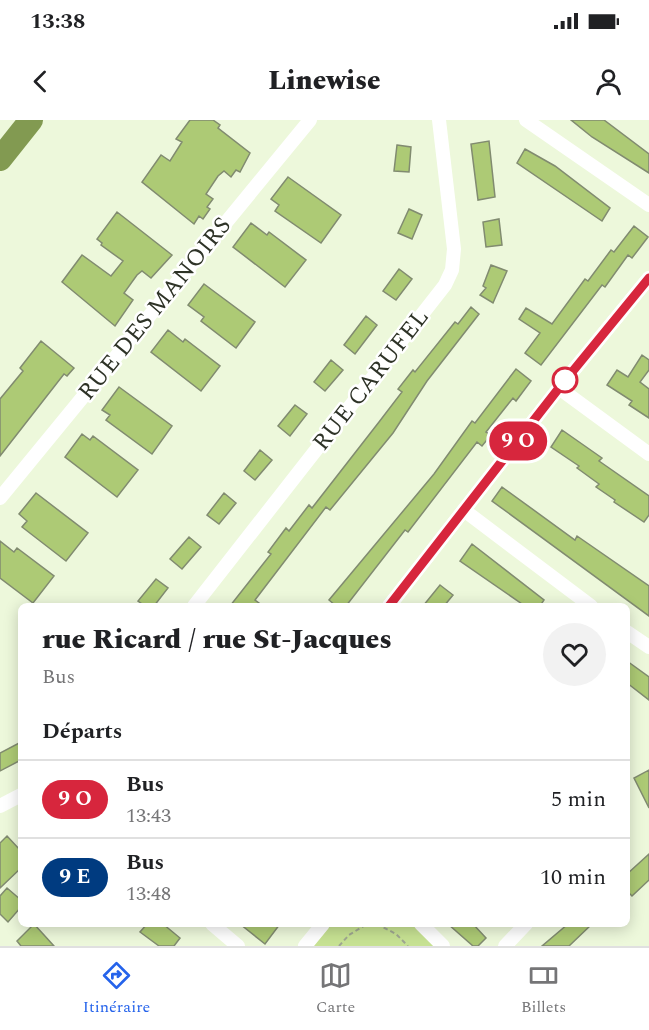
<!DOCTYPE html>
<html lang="fr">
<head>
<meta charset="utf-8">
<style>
  :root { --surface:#fff; --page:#f2f2f2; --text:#202124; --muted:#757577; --line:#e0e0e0; --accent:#2563eb }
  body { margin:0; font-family:Spectral,serif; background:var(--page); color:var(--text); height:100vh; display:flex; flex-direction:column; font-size:22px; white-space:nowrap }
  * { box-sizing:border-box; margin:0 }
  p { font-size:20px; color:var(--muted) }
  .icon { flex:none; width:33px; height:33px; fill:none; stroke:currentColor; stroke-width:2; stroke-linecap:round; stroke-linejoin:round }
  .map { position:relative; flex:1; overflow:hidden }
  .details { position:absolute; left:18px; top:483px; width:612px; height:324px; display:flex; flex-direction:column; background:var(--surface); border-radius:9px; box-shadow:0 3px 15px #0003 }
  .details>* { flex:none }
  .badge { padding:0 12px; border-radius:20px; font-size:21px; line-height:39px }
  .map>.badge { position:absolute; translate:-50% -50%; box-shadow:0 0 0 3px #fff }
  h2 { padding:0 24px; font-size:22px; line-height:54px }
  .round { display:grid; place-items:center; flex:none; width:63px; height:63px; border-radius:32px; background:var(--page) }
  .overview { display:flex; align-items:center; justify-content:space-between; height:102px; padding:0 24px }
  h1 { font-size:28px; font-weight:800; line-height:45px }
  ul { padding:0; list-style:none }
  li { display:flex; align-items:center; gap:18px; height:78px; padding:0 24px; border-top:2px solid var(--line) }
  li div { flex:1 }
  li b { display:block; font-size:22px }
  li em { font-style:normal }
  li .badge { min-width:66px; font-weight:700; text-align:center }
  .status { display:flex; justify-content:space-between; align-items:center; height:42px; padding:0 30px; background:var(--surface); direction:ltr }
  .status svg { height:16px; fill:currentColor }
  header { display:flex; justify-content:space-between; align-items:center; height:78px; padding:0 24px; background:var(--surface); font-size:27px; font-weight:800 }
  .tabs { display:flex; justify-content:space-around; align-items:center; height:84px; border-top:2px solid var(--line); background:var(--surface); font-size:16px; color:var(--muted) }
  .tabs a { display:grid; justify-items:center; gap:3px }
  .tabs .selected { color:var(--accent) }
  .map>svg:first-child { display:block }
  .green { fill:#c7e293 }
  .building { fill:#adca75; stroke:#818b70; stroke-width:1.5 }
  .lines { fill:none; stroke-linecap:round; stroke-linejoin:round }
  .path { stroke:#9fa791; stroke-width:2; stroke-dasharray:4.5 3; stroke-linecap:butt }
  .minor { stroke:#fff; stroke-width:14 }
  .motorway { stroke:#829a51; stroke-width:24 }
  .line-casing { stroke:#fff; stroke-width:14 }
  .line { stroke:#d7263d; stroke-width:9 }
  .stop-dot { fill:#fff; stroke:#d7263d; stroke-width:3 }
  .labels { text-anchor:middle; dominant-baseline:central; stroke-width:5; stroke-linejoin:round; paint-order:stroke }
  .street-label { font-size:24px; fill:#2e3327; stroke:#fff }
</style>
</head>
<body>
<div class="status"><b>13:38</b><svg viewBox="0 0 49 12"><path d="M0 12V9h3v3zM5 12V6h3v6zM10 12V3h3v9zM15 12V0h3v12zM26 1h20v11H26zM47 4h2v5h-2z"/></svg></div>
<header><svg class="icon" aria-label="back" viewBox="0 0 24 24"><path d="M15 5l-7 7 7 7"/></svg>Linewise<svg class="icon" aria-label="person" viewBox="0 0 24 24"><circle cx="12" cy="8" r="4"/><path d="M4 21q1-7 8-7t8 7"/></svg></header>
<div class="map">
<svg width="649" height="826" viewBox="0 0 649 826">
  <rect width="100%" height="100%" fill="#edf8db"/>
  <path class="green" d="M323,804H421L443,826H305Z"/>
  <path class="building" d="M190,0H213L220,5L218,8L250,33L240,52L236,50L231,57L224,51L218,56L206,74L213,79L207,87L210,89L203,99L199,96L194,104L142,62L161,35L170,41L182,22L176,19Z
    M571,0H604L649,34V53L592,17Z
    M489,21L495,77L478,80L471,24Z
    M397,25L411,27L409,52L394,51Z
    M525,29L555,46L610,88L602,101L517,43Z
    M288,57L341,95L321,123L275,91L279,85L271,79Z
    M409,89L422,95L412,119L398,113Z
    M117,92L172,135L151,158L142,151L137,155L124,173L133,180L115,206L62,162L82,135L111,156L123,141L101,125L102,123L97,119Z
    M499,99L502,125L486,127L483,102Z
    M251,103L267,115L269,112L306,140L285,167L233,127Z
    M634,106L648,117L632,138L628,135L605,167L602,165L541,245L525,233L540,213L519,199L526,188L552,204L585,159L588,161L611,130L614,132Z
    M491,145L507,151L493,183L480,175L486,168L483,166Z
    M399,149L412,159L396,180L383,171Z
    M204,164L255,202L236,228L201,201L204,197L188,185Z
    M471,187L479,194L427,261L393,313L330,390L326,387L255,480L263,486H230L271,434L268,432L286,408L289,411L309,385L312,388L379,302L402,272L398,269L413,250L415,252L455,202L458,204Z
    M366,196L377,205L355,234L344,225Z
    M168,210L183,222L185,219L220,246L201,271L151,232Z
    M41,221L74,248L67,256L64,254L0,336V279L23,251L20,248Z
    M642,235L649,240V250L640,262L649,269V298L629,285L632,281L607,265L617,250L628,257Z
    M331,240L343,250L325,271L314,262Z
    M516,249L531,261L516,281L513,278L486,312L491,315L482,326L477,322L408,412L405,410L346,486H336L329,480L434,354L472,301L475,303Z
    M119,267L172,306L152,334L106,300L110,295L102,290Z
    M295,285L307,294L290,316L278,306Z
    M562,310L602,338L599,341L649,376V395L644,402L614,382L615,380L596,367L599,364L577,348L579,346L551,327Z
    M82,314L90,320L93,316L138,350L117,377L65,337Z
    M260,330L272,340L255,360L244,351Z
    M502,367L575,420L577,416L649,466V496L492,381Z
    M36,373L88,413L66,441L22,407L27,401L19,394Z
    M224,373L236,383L219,404L207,395Z
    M189,417L201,427L182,449L170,439Z
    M0,421L14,432L17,428L54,456L33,483L0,458Z
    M472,424L544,480L540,486H525L460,441Z
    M156,459L168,468L154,486H145L138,481Z
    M440,465L453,475L444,486H423Z
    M627,541L649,557V580L627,563Z
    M21,622V640L0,651V633Z
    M649,650V688L634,658Z
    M7,716L21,731V748L0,768V723Z
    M649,734V760L632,776L627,771V754Z
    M7,768L21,780V787L8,802L0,794V776Z
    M34,804L54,826H21L17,821Z
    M147,804H163L180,818L174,826H159L140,812Z
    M240,804H280L265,824Z
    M448,804H473L486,818L478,826H473Z
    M568,804H592L569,826H542Z"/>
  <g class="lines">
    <path class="path" d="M377,804L396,814L408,826
      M339,826L349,815L367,804"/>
    <path class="minor" d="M526,0L649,85
      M559,268L649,334
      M0,378L310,0
      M465,391L591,486
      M194,486L445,165L452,150L454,129L439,0
      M389,486L559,268L649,158
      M627,512L649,527
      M0,686L21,675
      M212,804L238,826
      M421,804L443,826
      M305,826L323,804
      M505,826L526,804"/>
    <path class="motorway" d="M0,39L31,0"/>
  </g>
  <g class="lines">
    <defs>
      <path id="line" d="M389,486L559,268L649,158"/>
    </defs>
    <use href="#line" class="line-casing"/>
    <use href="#line" class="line"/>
  </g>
  <circle class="stop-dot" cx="565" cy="260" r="12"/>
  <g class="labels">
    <g class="street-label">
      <text transform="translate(155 189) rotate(-51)">RUE DES MANOIRS</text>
      <text transform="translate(371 260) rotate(-52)">RUE CARUFEL</text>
    </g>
  </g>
</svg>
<b class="badge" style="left:518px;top:321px;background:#d7263d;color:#fff">9 O</b>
<section class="details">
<div class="overview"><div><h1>rue Ricard / rue St-Jacques</h1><p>Bus</p></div><a class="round"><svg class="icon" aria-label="heart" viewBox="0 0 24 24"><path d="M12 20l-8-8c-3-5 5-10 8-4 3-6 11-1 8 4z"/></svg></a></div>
<h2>Départs</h2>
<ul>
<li><span class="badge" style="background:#d7263d;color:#fff">9 O</span><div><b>Bus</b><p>13:43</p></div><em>5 min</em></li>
<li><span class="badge" style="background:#003b80;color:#fff">9 E</span><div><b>Bus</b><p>13:48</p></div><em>10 min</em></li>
</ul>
</section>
</div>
<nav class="tabs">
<a class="selected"><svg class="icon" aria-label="directions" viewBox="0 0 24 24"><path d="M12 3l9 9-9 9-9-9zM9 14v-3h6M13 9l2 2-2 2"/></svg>Itinéraire</a>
<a><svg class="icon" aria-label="map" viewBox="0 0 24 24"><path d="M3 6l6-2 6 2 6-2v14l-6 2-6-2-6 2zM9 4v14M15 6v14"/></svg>Carte</a>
<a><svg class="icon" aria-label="tickets" viewBox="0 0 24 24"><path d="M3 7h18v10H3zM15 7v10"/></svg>Billets</a>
</nav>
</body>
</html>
